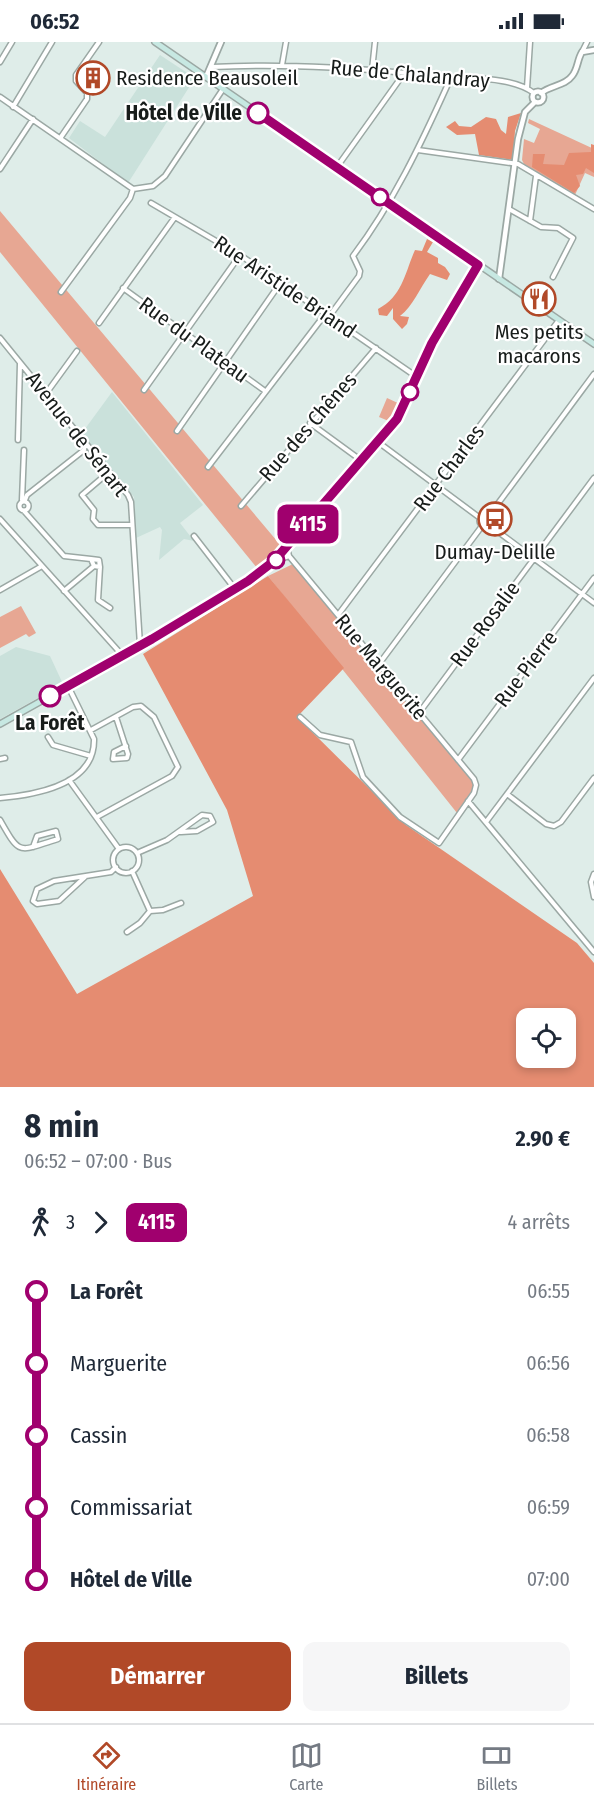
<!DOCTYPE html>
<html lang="fr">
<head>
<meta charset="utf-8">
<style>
  :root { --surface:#fff; --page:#f6f6f7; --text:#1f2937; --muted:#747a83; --line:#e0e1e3; --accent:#b14928 }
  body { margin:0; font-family:"Fira Sans Condensed",sans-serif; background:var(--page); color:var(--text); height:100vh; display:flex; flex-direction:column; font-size:22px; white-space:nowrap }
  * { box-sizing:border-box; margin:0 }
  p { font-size:20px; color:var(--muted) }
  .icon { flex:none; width:33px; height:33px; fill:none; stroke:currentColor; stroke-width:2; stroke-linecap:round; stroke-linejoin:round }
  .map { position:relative; height:1045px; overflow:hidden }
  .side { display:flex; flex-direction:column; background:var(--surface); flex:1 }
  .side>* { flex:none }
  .badge { padding:0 12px; border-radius:9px; font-size:21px; line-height:39px }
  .fabs { position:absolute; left:516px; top:966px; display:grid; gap:12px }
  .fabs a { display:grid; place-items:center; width:60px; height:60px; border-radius:12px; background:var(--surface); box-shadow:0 3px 9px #0003; font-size:30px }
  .map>.badge { position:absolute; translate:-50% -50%; box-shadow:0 0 0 3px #fff }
  .legs { display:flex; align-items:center; gap:9px; height:66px; padding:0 24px; font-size:20px }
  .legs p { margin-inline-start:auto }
  .head { display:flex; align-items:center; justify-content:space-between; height:102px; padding:0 24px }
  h1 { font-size:33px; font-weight:700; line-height:45px }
  .cta { display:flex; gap:12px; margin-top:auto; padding:12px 24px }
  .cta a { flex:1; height:69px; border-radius:12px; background:var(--accent); color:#fff; font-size:24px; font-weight:700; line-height:69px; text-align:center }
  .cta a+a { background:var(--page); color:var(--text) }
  ul { padding:0 24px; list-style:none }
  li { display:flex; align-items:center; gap:21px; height:72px; font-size:22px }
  li i { display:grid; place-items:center; width:9px; height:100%; margin:0 8px; background:currentColor }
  li i::after { content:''; width:15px; height:15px; margin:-8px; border:4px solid; border-radius:50%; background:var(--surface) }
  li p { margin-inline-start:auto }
  li:first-child i { background:linear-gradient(#0000 50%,currentColor 0) }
  li:last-child i { background:linear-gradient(currentColor 50%,#0000 0) }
  .status { display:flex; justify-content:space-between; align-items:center; height:42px; padding:0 30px; background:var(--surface); direction:ltr }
  .status svg { height:16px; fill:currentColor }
  .dock { display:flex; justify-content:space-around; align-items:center; height:84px; border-top:2px solid var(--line); background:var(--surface); font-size:16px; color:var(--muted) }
  .dock a { display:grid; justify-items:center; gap:3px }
  .dock .current { color:var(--accent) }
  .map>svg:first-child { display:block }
  .built { fill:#cae1db }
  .green { fill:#e7a793 }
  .forest { fill:#e58c71; fill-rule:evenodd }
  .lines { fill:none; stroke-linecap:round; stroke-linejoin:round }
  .minor-casing { stroke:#9ba8a4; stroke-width:7 }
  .tertiary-casing { stroke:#9ba8a4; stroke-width:8 }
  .secondary-casing { stroke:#9ba8a4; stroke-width:8 }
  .minor { stroke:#fff; stroke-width:4 }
  .tertiary { stroke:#fff; stroke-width:4.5 }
  .secondary { stroke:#c7e8e2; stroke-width:5 }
  .line-1-casing { stroke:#fff; stroke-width:14 }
  .line-1 { stroke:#a0006e; stroke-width:9 }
  .stop-1-dot { fill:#fff; stroke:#a0006e; stroke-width:3 }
  .labels { text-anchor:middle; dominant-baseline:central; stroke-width:4.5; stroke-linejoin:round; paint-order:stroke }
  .street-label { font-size:21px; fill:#171c1a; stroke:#fff }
  .poi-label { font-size:21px; fill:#171c1a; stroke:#fff }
  .stop-label { font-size:21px; font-weight:bold; fill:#171c1a; stroke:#fff; text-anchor:end }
</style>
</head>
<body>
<div class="status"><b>06:52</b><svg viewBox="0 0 49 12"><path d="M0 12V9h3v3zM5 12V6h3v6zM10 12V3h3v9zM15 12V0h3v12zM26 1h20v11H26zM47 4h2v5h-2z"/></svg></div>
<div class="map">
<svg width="594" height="1045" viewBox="0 0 594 1045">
  <rect width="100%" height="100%" fill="#dfede9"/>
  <path class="built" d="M160,13L195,36L128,141L69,96L80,79L105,95Z
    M112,350L203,463L180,481L194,499L184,497L159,518L162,488L160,485L136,496L134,455L82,391Z
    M16,605L50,614L63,642L0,677V614Z"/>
  <path class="green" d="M529,77L594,107V135L585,131L575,153L524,122L522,118L524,97L534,101L540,87L528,81Z
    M0,169L282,505L257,526L0,210Z
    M387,356L400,362L391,380L379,375Z
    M293,522L473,740V747L457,771L268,534Z
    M21,564L36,591L29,595L26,592L0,606V575Z"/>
  <path class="forest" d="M521,71L515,89L513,118L479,113L475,92L457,93L446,85L455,79L459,84L471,85L486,75L496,77L501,88L506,92L508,75Z
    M591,102L594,103V131L586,126L583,132L576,133L580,144L574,151L532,125L533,112H545L543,122L564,123L569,111L591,110Z
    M427,197L433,200L427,210L438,216V221L445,225L450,232L447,238L430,232C420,246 413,264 400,274L409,275L407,282L402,287L393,277V266L387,274L379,273L378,267C403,254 405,230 415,208L422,209Z
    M268,534L344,626L297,675L406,783L577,901L594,921V1045H0V827L77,952L253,854L227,768L143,612ZM526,976H566V1016H526Z"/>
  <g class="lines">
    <defs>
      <path id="minor" d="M582,10L587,0
        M0,20L12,0
        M282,23L286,0
        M212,25C291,21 370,27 449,35C476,37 512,35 534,51
        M372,28L375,0
        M527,46L530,0
        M0,55L133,147
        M13,65L52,0
        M61,95L87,57V51L76,39V33L99,0
        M418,108L518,122L594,167
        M337,125L405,30
        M0,127L33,77
        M151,161L240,213L417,335
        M509,167L541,185L558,186L573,196L553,235
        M530,179L536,134
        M123,246L265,349
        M61,250L130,156L133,147L153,144L165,134L223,47
        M99,281L175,175
        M0,296L128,453L131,460L140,603
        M144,348L240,213
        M45,353L77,309
        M310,381L362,419
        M177,389L281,240
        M18,398L20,321
        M378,400L480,476
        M208,425L323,275L331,272L359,234L360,229L353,214C393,161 421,102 448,42L449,35
        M109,430L82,453L94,468L93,477L98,483H132
        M22,458L24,408
        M25,458L27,453L84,408L85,402
        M19.5 464a4.5 4.5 0 1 1 9 0a4.5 4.5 0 1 1-9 0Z
        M241,464L376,306
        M24,469L64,514L91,517
        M479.5 479a5.5 5.5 0 1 1 11 0a5.5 5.5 0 1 1-11 0Z
        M488,475L594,332
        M0,477L123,614
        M489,483L594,561
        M194,494L235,547
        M287,505L289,514L474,737L476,743L474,751L439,801L400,775L363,735L351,700L320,693L300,675
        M91,517L99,518L100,525L94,524Z
        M275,519L289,514
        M100,525L98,558L110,566
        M0,548L42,524
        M64,549L94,524
        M338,573L559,278
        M379,622L482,484
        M419,671L594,436
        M116,675L128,712L127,716L113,717L114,710L126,704
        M91,688L133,665L141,664L154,675L178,725L172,734L97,775
        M48,695L53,703L91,714
        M0,717L5,716
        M458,718L594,536
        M69,738L119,807
        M507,752L546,782L554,784L561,780L594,736
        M0,756C35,753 95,743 94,697L68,644
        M468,759L594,910
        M0,778C21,815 18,809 58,797L56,789L37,794L33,805
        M486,780L594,636
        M113 818a13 13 0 1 1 26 0a13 13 0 1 1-26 0Z
        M137,811L167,798L202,773L210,774L213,780L197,789L181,790
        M132,829L150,869
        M594,832L591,840L594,855
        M85,835L59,859L37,862L33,859L37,847L54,839L111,830L116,825
        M127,890L140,881L150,869L163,868L181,861"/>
      <path id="tertiary" d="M206,35L221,0
        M532.5 55a5.5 5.5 0 1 1 11 0a5.5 5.5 0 1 1-11 0Z
        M541,51C551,43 565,44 572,34C578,27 577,18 582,10L594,8
        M499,237L518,97L525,70L535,60"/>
      <path id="secondary" d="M155,0L594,302
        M0,682L152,597L248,539L274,519L397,377L432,301L478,223"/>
    </defs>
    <use href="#minor" class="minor-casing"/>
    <use href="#tertiary" class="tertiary-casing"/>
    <use href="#secondary" class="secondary-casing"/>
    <use href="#minor" class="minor"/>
    <use href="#tertiary" class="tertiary"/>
    <use href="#secondary" class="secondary"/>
  </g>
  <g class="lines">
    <defs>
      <path id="line-1" d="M50,654L152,597L248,539L274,519L397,377L432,301L478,223L258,71"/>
    </defs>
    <use href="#line-1" class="line-1-casing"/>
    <use href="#line-1" class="line-1"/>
  </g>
  <defs>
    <symbol id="building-ring" viewBox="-11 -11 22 22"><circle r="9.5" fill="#fff" stroke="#b14928" stroke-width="1.5"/><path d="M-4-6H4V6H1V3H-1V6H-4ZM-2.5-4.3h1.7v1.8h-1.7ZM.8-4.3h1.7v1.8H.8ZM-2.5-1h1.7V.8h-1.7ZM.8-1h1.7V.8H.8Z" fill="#b14928"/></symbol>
    <symbol id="restaurant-ring" viewBox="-11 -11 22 22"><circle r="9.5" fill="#fff" stroke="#b14928" stroke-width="1.5"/><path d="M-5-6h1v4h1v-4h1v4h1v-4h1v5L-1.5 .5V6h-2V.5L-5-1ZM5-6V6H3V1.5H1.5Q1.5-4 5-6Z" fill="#b14928"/></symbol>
    <symbol id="bus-ring" viewBox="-11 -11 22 22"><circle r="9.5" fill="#fff" stroke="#b14928" stroke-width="1.5"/><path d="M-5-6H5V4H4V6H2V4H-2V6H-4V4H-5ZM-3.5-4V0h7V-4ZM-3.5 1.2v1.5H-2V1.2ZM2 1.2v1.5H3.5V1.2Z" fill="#b14928"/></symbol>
  </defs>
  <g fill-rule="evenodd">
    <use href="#building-ring" x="74" y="17" width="38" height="38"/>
    <use href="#restaurant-ring" x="520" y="238" width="38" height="38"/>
    <use href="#bus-ring" x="476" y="458" width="38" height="38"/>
  </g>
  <g class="stop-1-dot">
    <circle cx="258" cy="71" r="10"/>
    <circle cx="380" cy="155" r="8"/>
    <circle cx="410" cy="350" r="8"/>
    <circle cx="276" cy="518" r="8"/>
    <circle cx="50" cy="654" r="10"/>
  </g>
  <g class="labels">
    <g class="street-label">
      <text transform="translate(410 32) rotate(5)">Rue de Chalandray</text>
      <text transform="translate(285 245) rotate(34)">Rue Aristide Briand</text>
      <text transform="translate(194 298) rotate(36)">Rue du Plateau</text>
      <text transform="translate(308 385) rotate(-49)">Rue des Chênes</text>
      <text transform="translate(77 392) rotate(52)">Avenue de Sénart</text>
      <text transform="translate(449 426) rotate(-53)">Rue Charles</text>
      <text transform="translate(485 582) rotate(-53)">Rue Rosalie</text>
      <text transform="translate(381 625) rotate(50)">Rue Marguerite</text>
      <text transform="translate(526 627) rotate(-53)">Rue Pierre</text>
    </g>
    <g class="poi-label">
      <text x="116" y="36" text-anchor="start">Residence Beausoleil</text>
      <text x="539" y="290">Mes petits<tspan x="539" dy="24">macarons</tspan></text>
      <text x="495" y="510">Dumay-Delille</text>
    </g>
    <g class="stop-label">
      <text x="242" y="71">Hôtel de Ville</text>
      <text x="50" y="681" text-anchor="middle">La Forêt</text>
    </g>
  </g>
</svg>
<div class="fabs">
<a><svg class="icon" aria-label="locate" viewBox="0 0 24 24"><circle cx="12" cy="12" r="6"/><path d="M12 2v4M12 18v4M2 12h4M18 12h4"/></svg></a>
</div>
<b class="badge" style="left:308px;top:482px;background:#a0006e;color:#fff">4115</b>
</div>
<section class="side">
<div class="head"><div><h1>8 min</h1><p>06:52 – 07:00 · Bus</p></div><b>2.90 €</b></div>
<div class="legs"><svg class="icon" aria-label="walk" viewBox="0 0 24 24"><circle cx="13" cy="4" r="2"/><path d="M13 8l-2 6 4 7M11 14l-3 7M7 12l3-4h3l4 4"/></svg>3<svg class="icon" aria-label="forward" viewBox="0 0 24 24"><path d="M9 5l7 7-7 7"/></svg><b class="badge" style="background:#a0006e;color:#fff">4115</b><p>4 arrêts</p></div>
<ul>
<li><i style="color:#a0006e"></i><b>La Forêt</b><p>06:55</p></li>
<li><i style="color:#a0006e"></i><span>Marguerite</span><p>06:56</p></li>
<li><i style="color:#a0006e"></i><span>Cassin</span><p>06:58</p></li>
<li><i style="color:#a0006e"></i><span>Commissariat</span><p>06:59</p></li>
<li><i style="color:#a0006e"></i><b>Hôtel de Ville</b><p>07:00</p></li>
</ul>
<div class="cta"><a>Démarrer</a><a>Billets</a></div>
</section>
<nav class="dock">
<a class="current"><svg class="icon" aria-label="directions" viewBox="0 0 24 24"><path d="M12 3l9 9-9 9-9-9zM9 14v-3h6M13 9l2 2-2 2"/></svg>Itinéraire</a>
<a><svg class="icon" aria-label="map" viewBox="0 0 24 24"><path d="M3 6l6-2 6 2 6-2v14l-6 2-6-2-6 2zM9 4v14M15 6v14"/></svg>Carte</a>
<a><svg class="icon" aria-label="tickets" viewBox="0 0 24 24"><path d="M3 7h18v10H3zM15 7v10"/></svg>Billets</a>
</nav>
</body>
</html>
